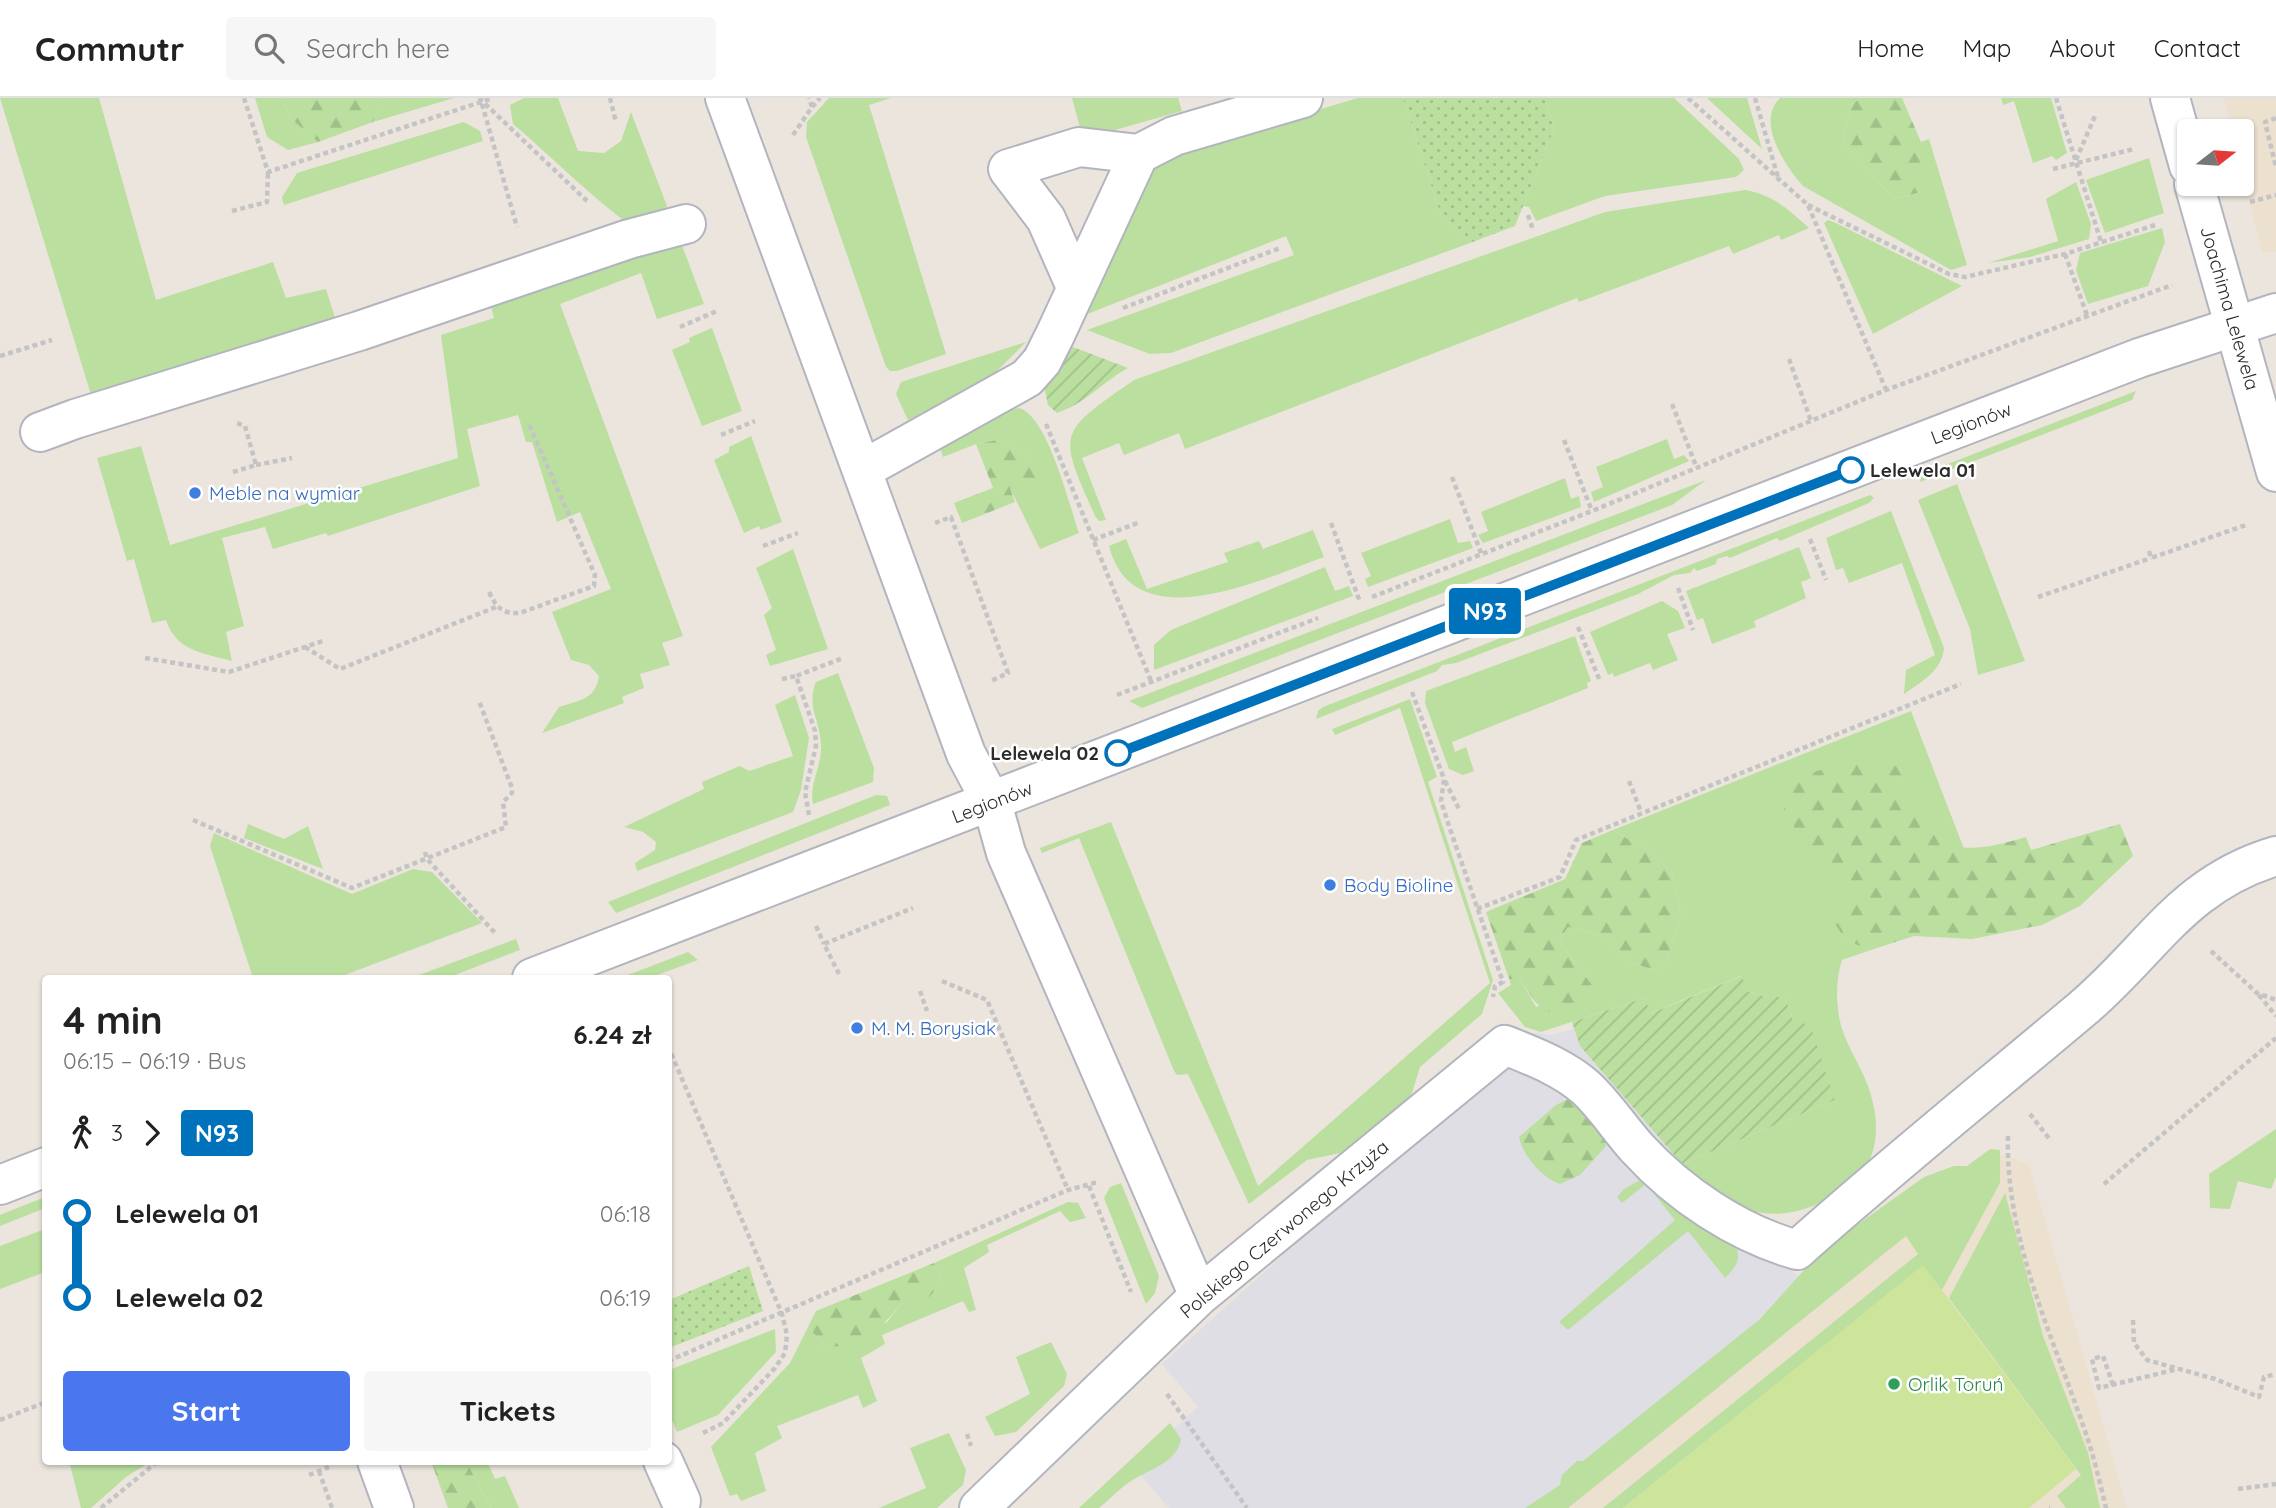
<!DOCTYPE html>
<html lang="en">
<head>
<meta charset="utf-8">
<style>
  :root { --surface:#fff; --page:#f6f6f6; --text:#222; --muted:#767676; --line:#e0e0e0; --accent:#4a77ee }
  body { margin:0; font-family:Quicksand,sans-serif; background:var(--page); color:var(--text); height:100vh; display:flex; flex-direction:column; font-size:26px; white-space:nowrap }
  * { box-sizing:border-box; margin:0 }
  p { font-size:23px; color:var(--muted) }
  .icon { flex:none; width:38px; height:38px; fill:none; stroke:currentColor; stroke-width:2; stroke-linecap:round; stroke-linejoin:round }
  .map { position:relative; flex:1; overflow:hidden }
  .drawer { position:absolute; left:42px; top:877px; width:630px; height:490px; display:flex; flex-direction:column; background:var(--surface); border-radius:7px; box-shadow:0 2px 5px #0004 }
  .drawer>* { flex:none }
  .badge { padding:0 14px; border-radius:5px; font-size:24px; line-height:46px }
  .needle { width:46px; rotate:73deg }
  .fabs { position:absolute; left:2177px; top:21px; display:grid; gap:14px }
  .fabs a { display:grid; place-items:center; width:77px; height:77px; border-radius:7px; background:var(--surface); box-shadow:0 2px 5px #0004; font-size:35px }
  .map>.badge { position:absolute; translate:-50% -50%; box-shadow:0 0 0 4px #fff }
  .legs { display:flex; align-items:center; gap:10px; height:77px; padding:0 21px; font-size:23px }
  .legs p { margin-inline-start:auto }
  .summary { display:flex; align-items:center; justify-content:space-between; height:119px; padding:0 21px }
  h1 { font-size:38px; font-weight:700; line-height:52px }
  .button { display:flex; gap:14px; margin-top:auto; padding:14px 21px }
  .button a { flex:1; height:80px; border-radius:7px; background:var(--accent); color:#fff; font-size:28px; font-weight:700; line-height:80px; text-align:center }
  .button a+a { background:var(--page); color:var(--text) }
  ul { padding:0 21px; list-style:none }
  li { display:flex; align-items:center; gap:24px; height:84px; font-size:26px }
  li i { display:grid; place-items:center; width:10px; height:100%; margin:0 9px; background:currentColor }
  li i::after { content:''; width:18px; height:18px; margin:-9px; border:5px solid; border-radius:50%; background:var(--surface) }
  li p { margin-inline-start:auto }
  li:first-child i { background:linear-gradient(#0000 50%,currentColor 0) }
  li:last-child i { background:linear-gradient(currentColor 50%,#0000 0) }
  header { display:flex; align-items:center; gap:42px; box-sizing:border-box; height:98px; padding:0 35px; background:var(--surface); border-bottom:2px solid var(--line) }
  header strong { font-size:33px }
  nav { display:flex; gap:38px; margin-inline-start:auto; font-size:24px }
  .search { width:490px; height:63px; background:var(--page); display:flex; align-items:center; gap:18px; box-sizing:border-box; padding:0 24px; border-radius:7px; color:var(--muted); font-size:26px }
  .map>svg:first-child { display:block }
  .industrial { fill:#e0dee5 }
  .education { fill:#ece0cf }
  .grass { fill:#badf9f }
  .forest { fill:url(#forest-firs) }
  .park { fill:url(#park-dots) }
  .garden { fill:url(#garden-furrows) }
  .pitch { fill:#cde59b }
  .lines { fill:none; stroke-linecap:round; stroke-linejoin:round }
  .street-casing { stroke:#b2b5be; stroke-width:42 }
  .secondary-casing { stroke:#b2b5be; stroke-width:42 }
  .path { stroke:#c4c4c4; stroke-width:4.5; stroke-dasharray:5 3.5; stroke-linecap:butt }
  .street { stroke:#fff; stroke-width:38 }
  .secondary { stroke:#fff; stroke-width:38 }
  .line-1-casing { stroke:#fff; stroke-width:16 }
  .line-1 { stroke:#0072bc; stroke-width:10 }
  .stop-1-dot { fill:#fff; stroke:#0072bc; stroke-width:3.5 }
  .shop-dot { fill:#3f7fe0; stroke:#fff; stroke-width:2.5 }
  .leisure-dot { fill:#2e9e5b; stroke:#fff; stroke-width:2.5 }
  .labels { text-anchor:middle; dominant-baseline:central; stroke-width:5; stroke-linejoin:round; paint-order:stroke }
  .street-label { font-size:19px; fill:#2b2b2b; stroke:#fff }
  .stop-label { font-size:19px; font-weight:bold; fill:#2b2b2b; stroke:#fff; text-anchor:start }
  .shop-label { font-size:19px; fill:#366cbe; stroke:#fff; text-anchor:start }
  .leisure-label { font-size:19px; fill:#27864d; stroke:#fff; text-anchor:start }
</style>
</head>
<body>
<header>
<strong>Commutr</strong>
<div class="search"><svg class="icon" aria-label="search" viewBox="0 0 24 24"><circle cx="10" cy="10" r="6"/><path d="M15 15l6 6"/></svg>Search here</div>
<nav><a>Home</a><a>Map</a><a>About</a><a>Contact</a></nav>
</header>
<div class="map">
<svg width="2276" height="1410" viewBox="0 0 2276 1410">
  <defs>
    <pattern id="forest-firs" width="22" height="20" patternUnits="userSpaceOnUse" patternTransform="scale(1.75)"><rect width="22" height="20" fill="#badf9f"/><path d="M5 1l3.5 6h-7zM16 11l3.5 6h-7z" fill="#a0c089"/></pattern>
    <pattern id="park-dots" width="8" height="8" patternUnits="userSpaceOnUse" patternTransform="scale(1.75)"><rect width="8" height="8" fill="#badf9f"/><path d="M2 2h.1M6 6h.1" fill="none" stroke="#a0c089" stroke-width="1.8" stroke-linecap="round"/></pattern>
    <pattern id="garden-furrows" width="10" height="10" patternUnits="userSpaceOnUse" patternTransform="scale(1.75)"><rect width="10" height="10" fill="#badf9f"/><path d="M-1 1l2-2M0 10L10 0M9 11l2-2" fill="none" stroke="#a0c089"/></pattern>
  </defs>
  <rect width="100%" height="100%" fill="#ece5de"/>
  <path class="industrial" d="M1574,931L1580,948L1682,1066L1821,1201L1559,1410H1169L1132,1367L1198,1309L1162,1266L1516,948L1519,933L1551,937Z"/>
  <path class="education" d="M2224,0H2276V154H2262L2242,74V33H2232Z
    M2002,1057L2029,1066L2127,1410H1536L1747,1235Z"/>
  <path class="grass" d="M0,0H99L156,202L273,164L286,200L326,191L336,223L92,300Z
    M255,0H282L290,20L318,44L288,52L267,39Z
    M383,0H454L373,24Z
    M524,0H558L578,53L604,55L621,43L631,14L667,108L660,119L631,128C589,97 553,60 513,26L510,7Z
    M829,0H891L869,7L946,256L897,273H890L886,269L806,39L807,24Z
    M1072,0H1178L1182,13L1083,41Z
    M1358,0H1403L1441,117L1470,145L1171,255L1150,256L1087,232L1294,157L1286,138L1077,220L1144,76L1188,50Z
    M1545,0H1674L1739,61L1744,72L1736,79L1605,98L1536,123L1529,109L1523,108L1554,31Z
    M1707,0H1747L1762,51Z
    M1780,0H1861L1851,7L1842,43L1894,101L1921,94V44L1929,41L1967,167L1951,172L1803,88C1786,69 1755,24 1780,0Z
    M2001,0H2051L2067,55L2056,62L2052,58L2033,65L2014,3L2003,7Z
    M464,24L480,33L483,43L284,107L282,99L297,75Z
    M2149,60L2164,115L2105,135L2086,82Z
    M2076,84L2091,126L2089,141L2030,159L1988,165L2058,143L2046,101Z
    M1745,92C1773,97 1788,111 1809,130L1781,142L1779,137L1733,156L1729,148L1579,204L1577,200L1185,351L1179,335L1124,357L1119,345L1082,360L1106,422L1099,423L1095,418C1058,334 1056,336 1134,282L1605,114Z
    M1828,122L1836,125L1962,188L1873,236L1824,125Z
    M2162,130L2165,144L2148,188L2088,206L2076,172L2080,155Z
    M680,142L704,206L657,221L641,175L560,206L683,538L662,545L670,567L640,576L644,590L622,599L624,605L542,635L559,609C580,602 595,602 599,578L589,567L571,562L552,514L611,491L580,414L557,424L532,344H526L518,317L467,331L480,388L328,438L326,435L273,451L265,429L222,440L244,528L226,534L232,563C203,555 176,553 166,522L152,525L134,461L127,463L97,360L141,348L170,447L458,360L441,237L494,220L488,196Z
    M712,230L742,313L702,328L672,252L690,244L689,240Z
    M1026,244L990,280L908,322L896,296L901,284Z
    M2136,293L2132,302L1920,384L1922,376Z
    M1019,310C1048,318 1069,407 1079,435L1040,451L1007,384L1038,386L1025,357L997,342L976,346L943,359L940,349L1007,312Z
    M751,338L782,424L761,432L759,428L744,435L714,362L729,354V349Z
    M1667,341L1674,361L1684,357L1689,363L1594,404L1591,394L1603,389L1596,369Z
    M1565,380L1571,401L1579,398L1581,409L1483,445L1478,437L1488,433L1481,414Z
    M1706,382L1672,407L1142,610L1129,603Z
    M1957,386L2025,563L1978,577L1970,531L1918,402Z
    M1870,397L1874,400L1869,405L1780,443L1777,440L1730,460L1727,458L1717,461L1716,466L1697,473L1694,470L1690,475L1674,477L1638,496L1456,565L1442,567L1437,573L1316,621L1318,613L1323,609Z
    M1891,413L1944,550C1942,573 1921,584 1904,596L1906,572L1935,557L1902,465L1849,485L1843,470L1836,472L1826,440Z
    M1450,421L1458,445L1470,443L1473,450L1368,489L1365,481L1371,478L1361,455Z
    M1313,432L1324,459C1265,480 1133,544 1109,448L1126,441L1147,491L1228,464L1224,455L1259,443L1263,451Z
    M1799,449L1811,480L1801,484L1806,500L1754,523L1756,529L1712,546L1703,520L1697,522L1686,493Z
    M793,451L828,551L770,568L766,557L776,552L764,517L772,510L756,470Z
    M1325,469L1335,493L1349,488L1353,498L1154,572V547L1171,532Z
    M1662,503L1678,513L1685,530L1667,536L1678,562L1653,572L1650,565L1614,579L1613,575L1608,577L1590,534Z
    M1575,538L1591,583L1587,585L1588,590L1452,644L1455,654L1466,649L1474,673L1463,677L1449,671L1425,605L1426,593Z
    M838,575L874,670L873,684L813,706C809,684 822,669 821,647C820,622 806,608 816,584Z
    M795,597L809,640L801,692L793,714L637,773L635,765L655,752L656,744L643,734L624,729L704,691L702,684L740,668L749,673L793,658L775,607Z
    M1410,601L1437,679L1428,684L1493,882L1482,916L1420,969L1411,998L1340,1055L1307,1062L1249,1106L1188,976L1177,977L1174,973L1079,740L1042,755L1040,750L1111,724L1258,1088L1490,885L1400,610L1335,637L1332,631Z
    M1911,613L1964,751C1928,752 1909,696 1899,669L1852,783L1846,843L1871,852L1842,862C1836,881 1836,899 1839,919C1843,943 1860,966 1868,988C1890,1051 1866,1092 1804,1111C1753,1127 1717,1101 1682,1066L1835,1002L1794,925L1785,899H1766L1747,893L1741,878L1650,915L1644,900L1541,934L1525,929L1498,895L1511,887L1509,881H1520L1536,909L1592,887L1559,843L1568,829L1602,838L1632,865L1654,872L1667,864L1681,815L1672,774L1646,752L1613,732Z
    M876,697L887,698L890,707L616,815L608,804Z
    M248,726L284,741L308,728L323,771L244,740Z
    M214,735L352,796L413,771L432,774L482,825L337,880H253L210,748Z
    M516,841L520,852L447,880H411Z
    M688,854L698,862L649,880H620Z
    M2276,1031V1079L2271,1091L2238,1083L2230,1111L2210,1110L2209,1076Z
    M1990,1051L2000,1052V1085L1942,1192L1923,1168L1623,1410H1603L1918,1156L1906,1138L1568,1410H1525L1560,1387L1562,1377L1577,1363H1583L1760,1221L1822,1152L1924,1079L1954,1068H1967Z
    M1644,1080C1666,1094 1738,1130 1738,1157C1739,1166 1731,1174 1725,1180L1688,1133L1568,1232L1559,1224L1675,1122L1646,1086L1622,1105L1617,1099L1624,1091Z
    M1121,1085L1159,1178L1155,1195L1146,1206L1104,1100L1110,1089Z
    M2005,1095L2043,1238L2088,1355L2100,1410H2066L2057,1398L2081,1377L1949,1200Z
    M45,1099V1110L0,1128V1117Z
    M1068,1104L1078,1105L1086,1120L1070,1124L1060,1113L987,1147L989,1154L964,1170L976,1212L969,1214L963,1203L882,1237L885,1246L861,1260L877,1303L863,1310L858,1297L777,1328L782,1340L755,1355L766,1393L741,1403L737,1396L730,1398L711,1349L790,1265L808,1229L825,1248L887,1224L903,1203L942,1185L934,1165Z
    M45,1131V1174L0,1191V1148Z
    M775,1231L776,1254L718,1317L677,1334L669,1315V1272Z
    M1051,1244L1067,1276L1064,1288L1016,1334L995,1338L985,1319L1030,1296L1016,1259Z
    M1170,1325L1181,1341C1177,1366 1146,1372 1128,1385C1118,1392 1109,1402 1099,1410H1079Z
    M949,1335L966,1372L963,1387L937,1410H879L926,1390L910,1350Z
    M69,1363H152L126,1379L91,1410H81Z
    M466,1363H487L495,1381L505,1378L519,1410H491Z"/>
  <path class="forest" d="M282,0H383L373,24L318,44L290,20Z
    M1861,0H1902L1921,44V94L1894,101L1842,43L1851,7Z
    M997,342L1025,357L1039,386L1028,393L1008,384L1015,404L962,425L954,405L993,390L976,346Z
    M1867,661L1899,669C1929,747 1944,764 2026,739L2031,752L2120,726L2133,758L2080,808L2042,827L1972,841L1914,838L1871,852L1846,843L1836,827L1852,783L1821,774L1784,712L1791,685L1817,673Z
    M1613,732L1646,752L1672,774L1681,815L1667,864L1654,872L1632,865L1602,838L1568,829L1559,843L1592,887L1586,904C1547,923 1541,915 1520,881H1509L1486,814L1565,781L1582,745Z
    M1572,999L1604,1026L1606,1048L1580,1077L1560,1086C1542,1080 1523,1058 1519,1039L1556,1007Z
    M934,1165L942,1185L929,1199L903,1203C882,1230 861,1252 825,1248L808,1229L816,1213Z
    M431,1363H466L491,1410H448Z"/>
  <path class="park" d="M1403,0H1545L1554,31L1515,128L1470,145L1441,117Z
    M749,1168L763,1213L669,1250V1202Z"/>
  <path class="garden" d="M1073,249L1128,270C1104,283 1083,307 1057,315L1048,307L1044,288Z
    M1742,878L1747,893L1766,899H1785L1794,925L1810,926L1835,1002L1682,1066L1580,948L1572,924L1644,900L1651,915Z"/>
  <path class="pitch" d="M1923,1167L2076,1371L2029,1410H1623Z"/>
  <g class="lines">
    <defs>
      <path id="street" d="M725,0L966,656L992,705L1006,755L1199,1198
        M2170,0L2189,68
        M2194,86L2276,374
        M1076,189L1046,121L1008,71L1079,49L1139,56
        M40,334L75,321L359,233L629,141L686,126
        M862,372L1027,280L1042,263L1055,237L1139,56L1174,38L1303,0
        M663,1363L681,1403
        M979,1410L1199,1198L1505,947C1532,958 1562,969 1585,989C1604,1006 1619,1030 1637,1050C1679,1096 1737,1135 1797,1152C1890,1069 1987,991 2082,911C2151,853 2182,786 2276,758"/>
      <path id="secondary" d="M532,880L2139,260L2276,215
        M0,1087L46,1069
        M377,1363L394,1410"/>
    </defs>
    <use href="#street" class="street-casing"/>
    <use href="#secondary" class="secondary-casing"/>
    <path class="path" d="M244,0L268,74L493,0
      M479,0L587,103
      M610,0L616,24
      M1688,0L1808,107L1886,292
      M1755,0L1779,83
      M2056,0L2101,144
      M482,6L517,129
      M812,9L820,0
      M2276,20L2265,24L2276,69
      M793,37L812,9L809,0
      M2076,62L2095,18
      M2053,71L2134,51
      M2250,104L2276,97
      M1808,107L1949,176L1965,179L2065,156L2155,127
      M232,113L267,104L268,74
      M1528,117L1533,132
      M2065,156L2088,220
      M1123,210L1280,150
      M680,229L717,213
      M0,258L52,242
      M1789,261L1811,323
      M1672,306L1696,368
      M1046,326L1151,583
      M721,337L755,323
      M1564,342L1592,413
      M256,367L292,360
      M233,374L256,367L245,328L237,325
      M1452,379L1481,455
      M935,425L951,419L1008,575L991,583
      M1331,425L1360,504
      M1810,441L1826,482
      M1093,442L1140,424
      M763,448L798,435
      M2149,453L2151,460L2246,427
      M1678,490L1693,532
      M489,494C496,509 502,516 520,515L594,488L595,477L529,326
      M1372,499L1592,413L1886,292L2172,187
      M2038,499L2151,460
      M1578,529L1600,583
      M305,549L340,571L496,509
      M145,560L229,574L323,543
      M782,581L796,578
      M1412,594L1444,681L1441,703L1449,728L1503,884L1495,888L1493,899
      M1117,597L1318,520
      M1445,683L1460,713
      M1629,683L1641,714
      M809,717L805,694L816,648L815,633L796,578L843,560
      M193,722L352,790L506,729L503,704L512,695V690L479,603
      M425,754L427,761L496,836
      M1477,811L1560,779L1576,742L1961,586
      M816,828L824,846
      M2211,853L2257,895L2276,902
      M839,876L824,846L913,810
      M942,883L987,902L1068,1092
      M920,893L927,913
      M2259,897L2276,918
      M668,948L782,1216L787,1237L785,1255L775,1270L723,1325L703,1335
      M2030,1016L2051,1043
      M2008,1038C2005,1146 2057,1246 2090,1348C2096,1368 2101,1389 2106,1410
      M2104,1086L2276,940
      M1089,1088L1131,1194
      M2133,1222L2134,1245L2147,1262L2215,1281L2259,1299L2264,1279L2276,1276
      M668,1263L1068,1092L1098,1084
      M2113,1287L2103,1258L2092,1261L2099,1290L2178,1271
      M1167,1296L1247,1410
      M0,1322L46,1304
      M967,1336L971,1348
      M312,1363L313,1366
      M319,1373L332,1410
      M309,1377L329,1369
      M2238,1391L2276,1386
      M101,1410L158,1363
      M2049,1410H2050"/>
    <use href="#street" class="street"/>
    <use href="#secondary" class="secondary"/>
  </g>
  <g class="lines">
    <defs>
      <path id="line-1" d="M1118,655L1851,372"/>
    </defs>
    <use href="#line-1" class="line-1-casing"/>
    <use href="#line-1" class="line-1"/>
  </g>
  <g class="stop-1-dot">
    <circle cx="1851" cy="372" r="12"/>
    <circle cx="1118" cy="655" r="12"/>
  </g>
  <g class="shop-dot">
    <circle cx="195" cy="395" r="7"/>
    <circle cx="1330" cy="787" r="7"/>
    <circle cx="857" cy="930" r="7"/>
  </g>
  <circle class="leisure-dot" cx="1894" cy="1286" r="7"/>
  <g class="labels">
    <g class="street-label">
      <text transform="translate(2230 210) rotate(74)">Joachima Lelewela</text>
      <text transform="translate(1971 325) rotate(-21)">Legionów</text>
      <text transform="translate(992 704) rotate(-21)">Legionów</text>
      <text transform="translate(1284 1131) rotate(-40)">Polskiego Czerwonego Krzyża</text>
    </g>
    <g class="stop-label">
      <text x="1870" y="372">Lelewela 01</text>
      <text x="1099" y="655" text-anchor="end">Lelewela 02</text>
    </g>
    <g class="shop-label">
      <text x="209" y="395">Meble na wymiar</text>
      <text x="1344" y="787">Body Bioline</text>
      <text x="871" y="930">M. M. Borysiak</text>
    </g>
    <g class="leisure-label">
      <text x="1908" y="1286">Orlik Toruń</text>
    </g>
  </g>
</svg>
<div class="fabs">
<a><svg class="needle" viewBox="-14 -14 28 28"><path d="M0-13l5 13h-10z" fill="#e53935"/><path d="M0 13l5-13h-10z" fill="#767676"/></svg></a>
</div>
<b class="badge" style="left:1485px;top:513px;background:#0072bc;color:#fff">N93</b>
<section class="drawer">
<div class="summary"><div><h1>4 min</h1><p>06:15 – 06:19 · Bus</p></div><b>6.24 zł</b></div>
<div class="legs"><svg class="icon" aria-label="walk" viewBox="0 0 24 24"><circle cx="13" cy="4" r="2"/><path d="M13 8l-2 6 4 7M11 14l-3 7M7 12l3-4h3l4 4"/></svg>3<svg class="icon" aria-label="forward" viewBox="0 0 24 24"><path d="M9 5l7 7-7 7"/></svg><b class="badge" style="background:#0072bc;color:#fff">N93</b></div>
<ul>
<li><i style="color:#0072bc"></i><b>Lelewela 01</b><p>06:18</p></li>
<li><i style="color:#0072bc"></i><b>Lelewela 02</b><p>06:19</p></li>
</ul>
<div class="button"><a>Start</a><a>Tickets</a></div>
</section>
</div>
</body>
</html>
